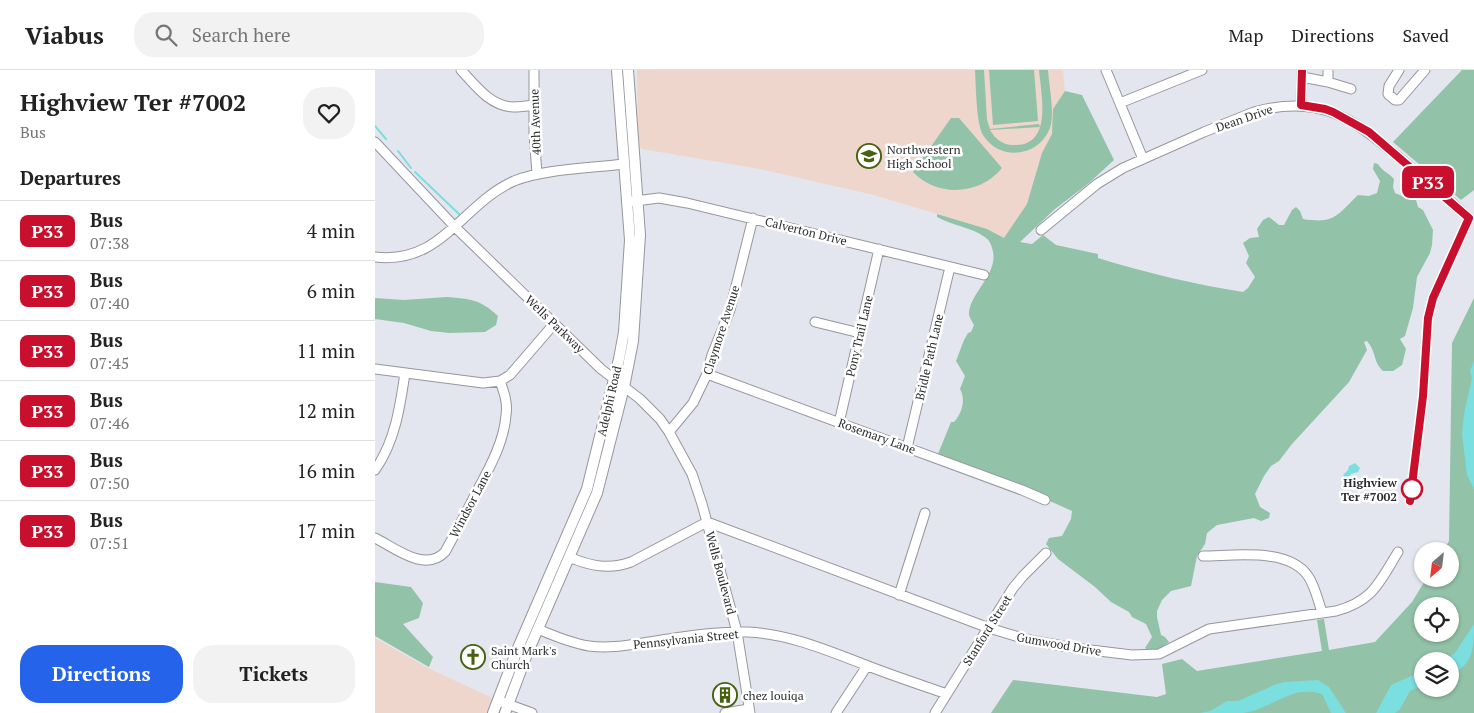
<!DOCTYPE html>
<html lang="en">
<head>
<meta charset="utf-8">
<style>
  :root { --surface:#fff; --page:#f2f2f2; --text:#222; --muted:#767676; --line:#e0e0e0; --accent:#2563eb }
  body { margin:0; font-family:"PT Serif",serif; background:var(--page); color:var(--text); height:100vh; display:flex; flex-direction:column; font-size:19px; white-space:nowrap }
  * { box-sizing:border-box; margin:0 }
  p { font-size:16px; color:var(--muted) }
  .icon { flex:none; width:28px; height:28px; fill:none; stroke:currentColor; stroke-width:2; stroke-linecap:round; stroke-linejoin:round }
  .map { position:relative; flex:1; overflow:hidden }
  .side { display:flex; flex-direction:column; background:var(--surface); width:375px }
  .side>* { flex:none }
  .badge { padding:0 10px; border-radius:8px; font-size:18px; line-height:32px }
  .needle { width:32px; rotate:208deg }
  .controls { position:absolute; left:1039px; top:472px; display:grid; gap:10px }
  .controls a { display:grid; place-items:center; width:45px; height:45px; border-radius:50%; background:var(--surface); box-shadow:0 1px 4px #0004; font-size:25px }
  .map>.badge { position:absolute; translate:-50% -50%; box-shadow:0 0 0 2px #fff }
  h2 { padding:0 20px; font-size:19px; line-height:45px }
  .round { display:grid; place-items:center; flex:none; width:52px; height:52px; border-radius:20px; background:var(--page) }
  .head { display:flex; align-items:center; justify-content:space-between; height:85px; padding:0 20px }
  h1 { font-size:24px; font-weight:800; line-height:38px }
  .cta { display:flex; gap:10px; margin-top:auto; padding:10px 20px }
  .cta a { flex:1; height:58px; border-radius:20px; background:var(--accent); color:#fff; font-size:20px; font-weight:800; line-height:58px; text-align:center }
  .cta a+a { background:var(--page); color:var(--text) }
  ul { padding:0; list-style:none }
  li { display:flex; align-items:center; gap:15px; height:60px; padding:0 20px; border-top:1px solid var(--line) }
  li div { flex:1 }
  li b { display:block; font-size:19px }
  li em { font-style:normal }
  li .badge { min-width:55px; font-weight:700; text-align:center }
  header { display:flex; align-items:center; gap:30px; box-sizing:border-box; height:70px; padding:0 25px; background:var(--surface); border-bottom:1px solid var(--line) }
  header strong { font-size:24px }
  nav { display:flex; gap:28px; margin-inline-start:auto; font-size:18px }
  .search { width:350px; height:45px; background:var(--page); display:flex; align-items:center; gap:12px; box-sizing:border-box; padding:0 18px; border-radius:20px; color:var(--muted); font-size:19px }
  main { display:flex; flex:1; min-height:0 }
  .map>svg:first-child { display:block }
  .education { fill:#eed6cc }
  .green { fill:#92c2a8; fill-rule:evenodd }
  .water { fill:#7bdedf }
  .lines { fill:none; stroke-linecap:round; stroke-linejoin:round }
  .stream { stroke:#7bdedf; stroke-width:2 }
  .minor-casing { stroke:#95979f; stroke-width:11 }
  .major-casing { stroke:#95979f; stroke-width:12 }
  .minor { stroke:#fff; stroke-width:9 }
  .major { stroke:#fff; stroke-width:10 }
  .line-casing { stroke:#fff; stroke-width:11 }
  .line { stroke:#c8102e; stroke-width:8 }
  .stop-dot { fill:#fff; stroke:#c8102e; stroke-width:2.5 }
  .labels { text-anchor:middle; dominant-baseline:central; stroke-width:5; stroke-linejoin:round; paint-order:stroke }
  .street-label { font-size:12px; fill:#2b2c2f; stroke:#fff }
  .poi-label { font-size:12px; fill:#2b2c2f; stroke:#fff; text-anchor:start }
  .stop-label { font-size:12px; font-weight:bold; fill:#2b2c2f; stroke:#fff; text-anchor:end }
</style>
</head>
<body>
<header>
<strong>Viabus</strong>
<div class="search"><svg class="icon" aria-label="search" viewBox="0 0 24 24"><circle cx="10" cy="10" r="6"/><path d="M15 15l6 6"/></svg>Search here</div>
<nav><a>Map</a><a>Directions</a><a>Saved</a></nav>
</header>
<main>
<section class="side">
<div class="head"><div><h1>Highview Ter #7002</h1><p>Bus</p></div><a class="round"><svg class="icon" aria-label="heart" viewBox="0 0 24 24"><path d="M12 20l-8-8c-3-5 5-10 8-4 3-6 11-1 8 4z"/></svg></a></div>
<h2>Departures</h2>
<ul>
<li><span class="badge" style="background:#c8102e;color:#fff">P33</span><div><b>Bus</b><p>07:38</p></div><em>4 min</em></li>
<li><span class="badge" style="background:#c8102e;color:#fff">P33</span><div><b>Bus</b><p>07:40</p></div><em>6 min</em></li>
<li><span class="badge" style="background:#c8102e;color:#fff">P33</span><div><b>Bus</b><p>07:45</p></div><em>11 min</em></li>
<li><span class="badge" style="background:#c8102e;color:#fff">P33</span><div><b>Bus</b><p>07:46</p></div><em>12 min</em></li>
<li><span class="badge" style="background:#c8102e;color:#fff">P33</span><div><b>Bus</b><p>07:50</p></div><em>16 min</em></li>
<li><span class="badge" style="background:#c8102e;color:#fff">P33</span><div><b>Bus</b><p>07:51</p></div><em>17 min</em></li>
</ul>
<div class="cta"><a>Directions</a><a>Tickets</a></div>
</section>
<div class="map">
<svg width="1099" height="643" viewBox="0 0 1099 643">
  <rect width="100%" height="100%" fill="#e3e6ee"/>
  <path class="education" d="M262,0H688L690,22L687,83L629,169L612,159L499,125L385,99L267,79L263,75Z
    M0,568L57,600L122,630L118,643H0Z"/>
  <path class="green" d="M600,0H609L612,50L615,59L664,54L665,57L615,60C620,69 629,76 640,75C678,75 666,24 664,0H673C674,16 680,43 675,58C664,87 625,92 608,65C601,53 601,15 600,0Z
    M614,0H659L663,51L618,55Z
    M1087,0H1099V120L1086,130L1018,72Z
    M690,21L707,25L739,90L714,113L680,139L645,172L657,174L668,165L681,175L723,184V188C768,202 822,215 868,222L873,218L880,207L871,193L874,186L868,173L875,168L884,167L882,159L888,150L894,147L904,155H909L917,140L921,137L925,141L928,149C960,154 961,146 983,125L994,126L1002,123L1005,111L998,99L999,93L1003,94C1007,101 1014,103 1019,109L1018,117L1020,123L1027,126L1034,122L1040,126L1043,137L1048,140L1058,160L1057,175L1055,183L1042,207L1038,238L1030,266L1025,269L1031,279L1027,295L1018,301H1008C998,292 1002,283 992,271L989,272L992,280L974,312L917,374L904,391L896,396L889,406L880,424L885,437L895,443L894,448L886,451L879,448L842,455L832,463L830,474L822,486L816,516L796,521L787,530L782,541V547L786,565L790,567L794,572C786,578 780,584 770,578L777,567L771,554L757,547L754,542L736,532L720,517L683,489L671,474L674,468L687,466L696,449L697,441L657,423L585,395L563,384L576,352H579C587,343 591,330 585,319L590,306L581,291L589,270L593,263L596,262L599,255C597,252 595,248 594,245C593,224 626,203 617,178C616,174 614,170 611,168C597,157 578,156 562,147V144L612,159L629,168L652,134L667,83L677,64L678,39Z
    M576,48H584L627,98C605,125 563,128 538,102Z
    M72,227C95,229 105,229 123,246L121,255L110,262L74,263L56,261L29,253L0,249V228L29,230Z
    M1099,228V643H616L638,610L782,627L791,624L787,594L807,589L822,601L947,581L942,550L949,549L954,580L1000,572L1037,532L1051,509H1075V481H1068L1074,471L1077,273ZM1048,536H1075V564H1048ZM1048,591H1075V619H1048Z
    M0,512L36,517L48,533L44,548L28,554L58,587L54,597L0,566Z"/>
  <path class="water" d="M1099,291V419L1092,405L1087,364L1089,344L1097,308L1095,301Z
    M980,393L985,398L983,402L976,404L972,409L968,405L973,400L974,396Z
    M1099,554C1099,576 1099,596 1075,604V591H1068L1080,583Z
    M1047,601V615L1035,621L1025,639L1020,643H1001L1016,615Z
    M943,610L954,617L971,643H956L947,624C916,614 896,640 868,643C854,643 839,643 825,643L835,641L852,631H863L899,615L909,612Z"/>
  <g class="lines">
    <path class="stream" d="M0,56L11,69
      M23,81L36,98
      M40,102L84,144"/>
    <defs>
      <path id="minor" d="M86,0C100,15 115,36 138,37C145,37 152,36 158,35
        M159,0V63L162,104
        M731,0L768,89
        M953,0V12
        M1024,0L1014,16L1013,24L1020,30H1024L1050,0
        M927,7L953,12L976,19
        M745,33L827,0
        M926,35L927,0
        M0,72L80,157L226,299L265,329L285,349L294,362L317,404L327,434L362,562L375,643
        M252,132L284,128L312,133L609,205
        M666,160L722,114L748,98L829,62L879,42C946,23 978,49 1027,90C1049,109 1072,128 1094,148
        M0,187C67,195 87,134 139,111C168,99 217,98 249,94
        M440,252L485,263
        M0,299L108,313L125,311L135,305L179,254
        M332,304L647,420L670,430
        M464,353L504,179
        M294,362L318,333L332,304L337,285L355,240L378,148
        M532,378L575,197
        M0,400C20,372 25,337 30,303
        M332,452L614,558L654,570L699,578L757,585L784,584L834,559L961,541C998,531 1004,513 1023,482
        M0,468C20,478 50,503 70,482C80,464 90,445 99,427C112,402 129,374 131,345C133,333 129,322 125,311
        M828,486C858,486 913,477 933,506C940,516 943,531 947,542
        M194,487C215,496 234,500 256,492L332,452
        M524,525L550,443
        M163,559C179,566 196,573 214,576C234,579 254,575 274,572C305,567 342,561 373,562C415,564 454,581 493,596C519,606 546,615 572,624
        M127,632L157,643
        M350,643L374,639
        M461,643L492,596
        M560,643L638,518L648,506L671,483"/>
      <path id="major" d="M118,643L143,578L212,419L244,289L249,262L255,170L242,0
        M130,643L152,584L222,423L249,317L258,271L265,165L253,0"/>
    </defs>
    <use href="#minor" class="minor-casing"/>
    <use href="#major" class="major-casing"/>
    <use href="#minor" class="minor"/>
    <use href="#major" class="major"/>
  </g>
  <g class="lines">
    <defs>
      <path id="line" d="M927,0L926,35L950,39L958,42L994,62L1094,148L1058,228L1053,248L1048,326L1035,431"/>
    </defs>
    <use href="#line" class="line-casing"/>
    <use href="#line" class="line"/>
  </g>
  <defs>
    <symbol id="school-ring" viewBox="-11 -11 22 22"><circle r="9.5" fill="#fff" stroke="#476111" stroke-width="1.5"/><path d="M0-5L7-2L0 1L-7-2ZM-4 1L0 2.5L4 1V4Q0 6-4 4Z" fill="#476111"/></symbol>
    <symbol id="church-ring" viewBox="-11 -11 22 22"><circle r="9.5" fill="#fff" stroke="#476111" stroke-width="1.5"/><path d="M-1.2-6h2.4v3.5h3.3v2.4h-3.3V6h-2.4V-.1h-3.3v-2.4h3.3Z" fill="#476111"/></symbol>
    <symbol id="building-ring" viewBox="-11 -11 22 22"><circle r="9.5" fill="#fff" stroke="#476111" stroke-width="1.5"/><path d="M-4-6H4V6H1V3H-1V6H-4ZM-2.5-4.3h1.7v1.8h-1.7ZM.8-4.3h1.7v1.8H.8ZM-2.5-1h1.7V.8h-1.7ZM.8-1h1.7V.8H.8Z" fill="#476111"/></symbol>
  </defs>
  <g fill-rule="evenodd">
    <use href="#school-ring" x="480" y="72" width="28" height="28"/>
    <use href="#church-ring" x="84" y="573" width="28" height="28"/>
    <use href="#building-ring" x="336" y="611" width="28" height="28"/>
  </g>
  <circle class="stop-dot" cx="1037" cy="419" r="10"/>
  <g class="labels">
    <g class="street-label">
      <text transform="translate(869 48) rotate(-19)">Dean Drive</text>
      <text transform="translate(160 52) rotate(-92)">40th Avenue</text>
      <text transform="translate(431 161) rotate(14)">Calverton Drive</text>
      <text transform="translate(180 254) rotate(44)">Wells Parkway</text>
      <text transform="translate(346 260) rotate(-72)">Claymore Avenue</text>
      <text transform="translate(484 266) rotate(-77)">Pony Trail Lane</text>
      <text transform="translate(554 287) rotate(-77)">Bridle Path Lane</text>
      <text transform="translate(234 331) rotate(-77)">Adelphi Road</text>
      <text transform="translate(502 366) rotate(20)">Rosemary Lane</text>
      <text transform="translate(95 434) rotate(-62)">Windsor Lane</text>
      <text transform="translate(346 503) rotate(75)">Wells Boulevard</text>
      <text transform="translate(612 560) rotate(-58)">Stanford Street</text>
      <text transform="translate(311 569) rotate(-6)">Pennsylvania Street</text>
      <text transform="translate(684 574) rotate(10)">Gumwood Drive</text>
    </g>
    <g class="poi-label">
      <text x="512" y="79">Northwestern<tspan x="512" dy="14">High School</tspan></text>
      <text x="116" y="580">Saint Mark's<tspan x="116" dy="14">Church</tspan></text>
      <text x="368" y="625">chez louiqa</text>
    </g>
    <g class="stop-label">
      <text x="1022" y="412">Highview<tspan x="1022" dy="14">Ter #7002</tspan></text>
    </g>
  </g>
</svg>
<div class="controls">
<a><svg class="needle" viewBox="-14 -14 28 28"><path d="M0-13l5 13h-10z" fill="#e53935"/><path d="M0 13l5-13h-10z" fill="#767676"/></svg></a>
<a><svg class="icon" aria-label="locate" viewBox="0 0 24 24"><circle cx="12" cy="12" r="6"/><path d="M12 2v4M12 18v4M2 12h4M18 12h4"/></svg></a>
<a><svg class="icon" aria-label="layers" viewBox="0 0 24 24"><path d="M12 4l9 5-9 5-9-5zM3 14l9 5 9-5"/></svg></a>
</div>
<b class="badge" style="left:1053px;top:112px;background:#c8102e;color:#fff">P33</b>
</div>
</main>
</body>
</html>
